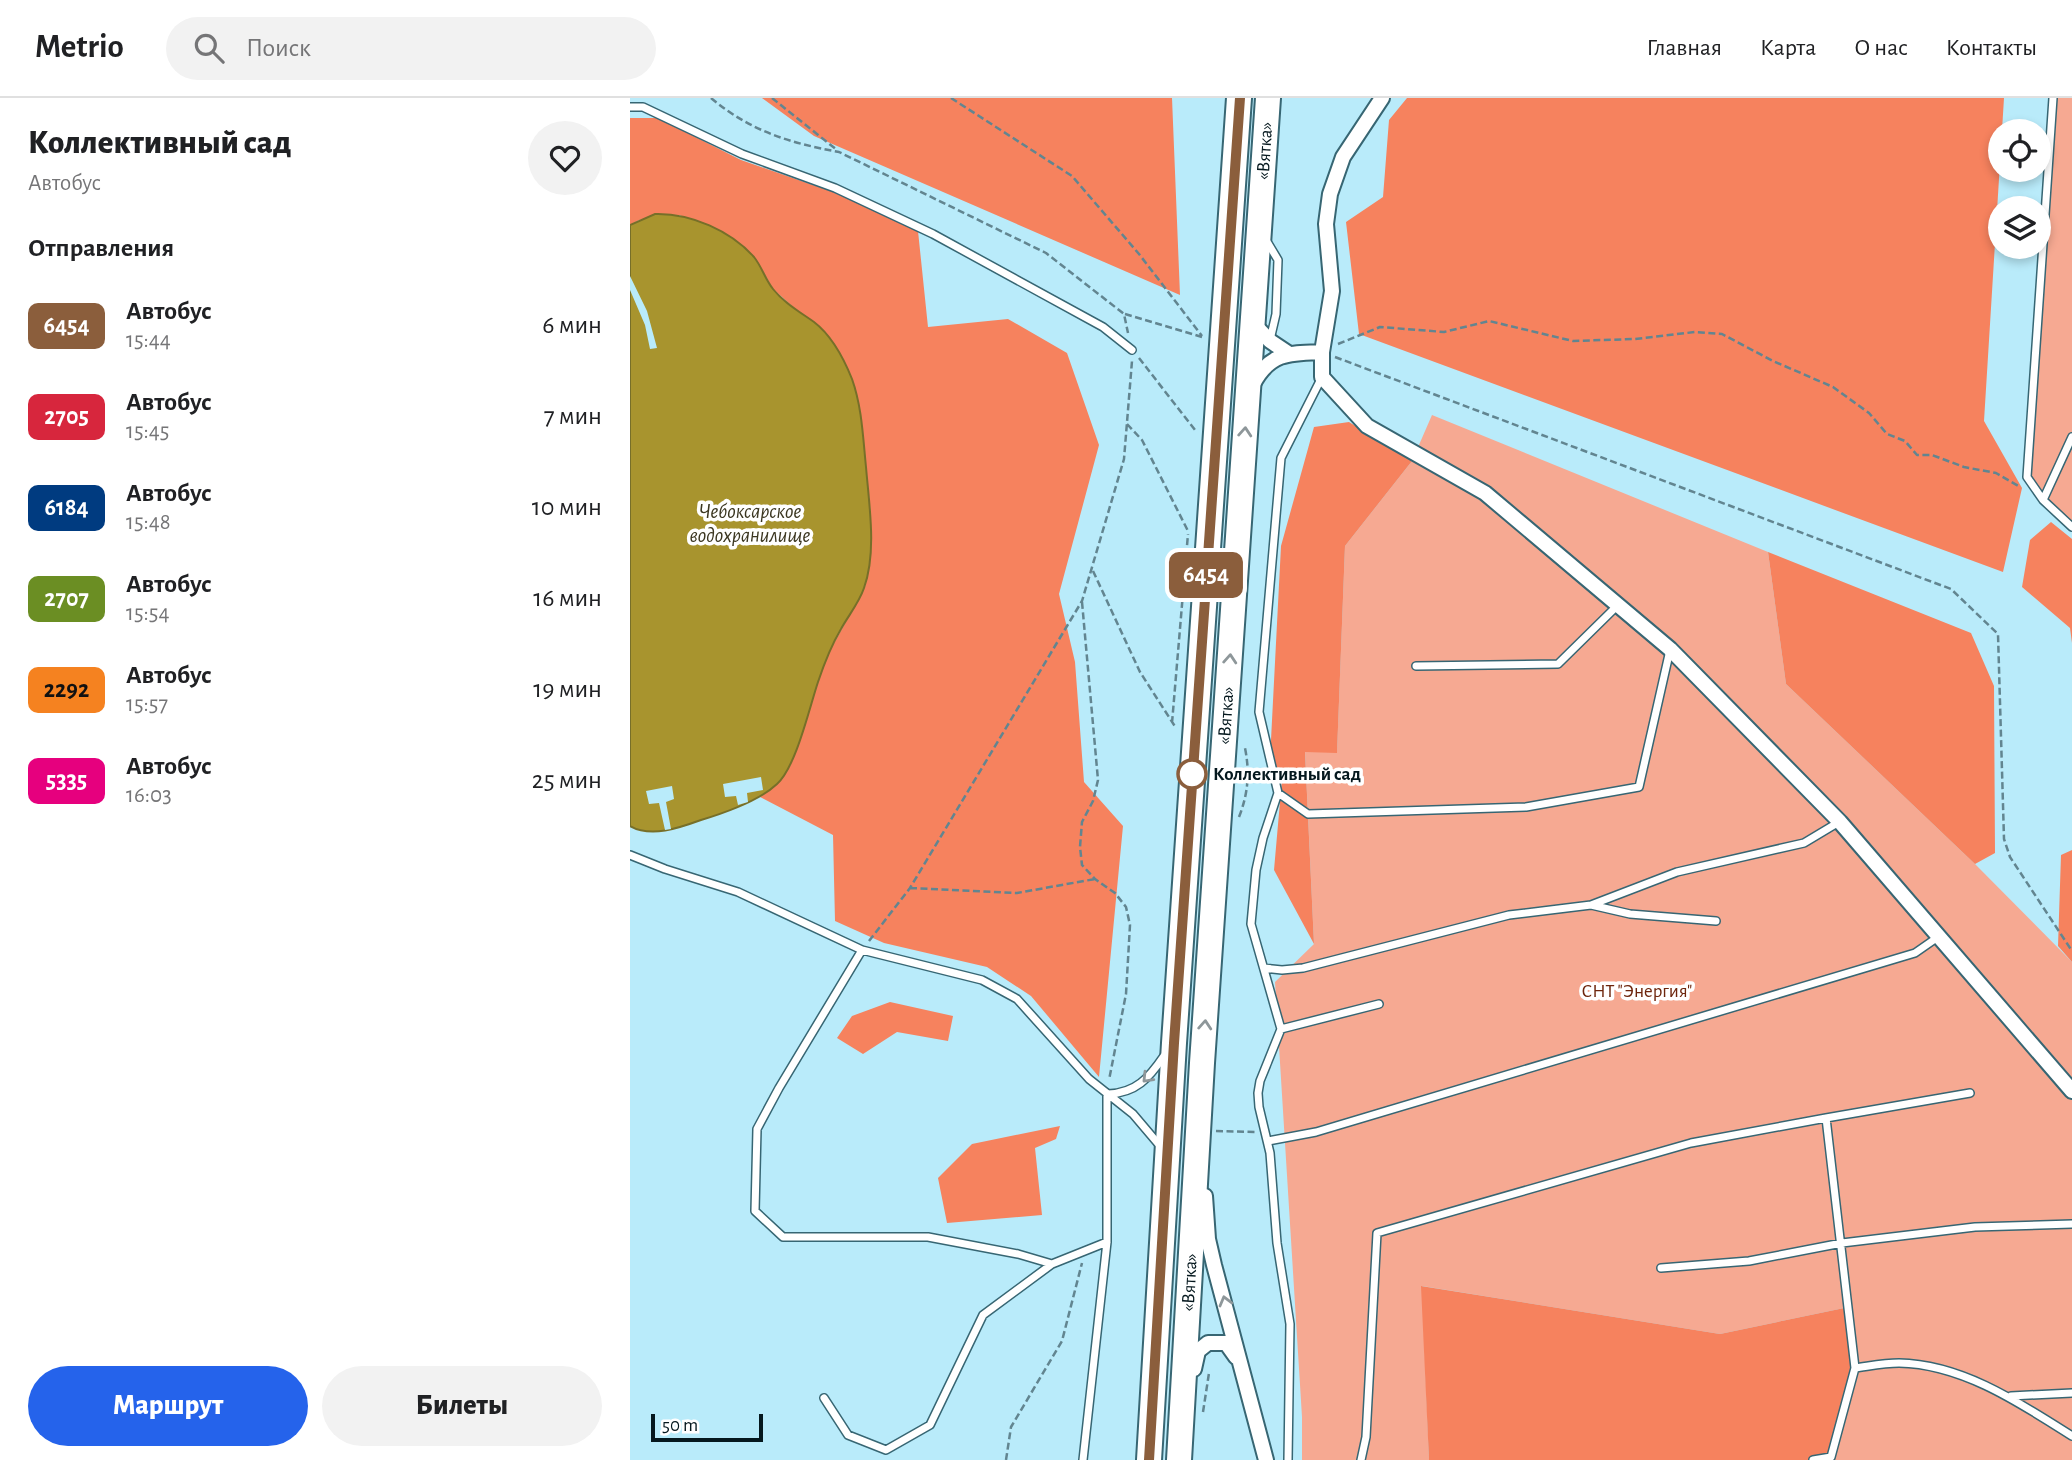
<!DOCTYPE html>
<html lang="ru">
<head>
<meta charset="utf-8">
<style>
  :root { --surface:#fff; --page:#f2f2f2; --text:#202124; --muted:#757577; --line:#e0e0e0; --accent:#2563eb }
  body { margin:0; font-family:"Alegreya Sans",sans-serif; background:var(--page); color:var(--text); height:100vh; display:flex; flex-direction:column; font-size:26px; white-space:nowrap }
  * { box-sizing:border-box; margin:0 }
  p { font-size:23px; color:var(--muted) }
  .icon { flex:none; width:38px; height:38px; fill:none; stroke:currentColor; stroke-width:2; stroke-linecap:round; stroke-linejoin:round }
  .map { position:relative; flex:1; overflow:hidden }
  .drawer { display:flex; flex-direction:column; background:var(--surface); width:630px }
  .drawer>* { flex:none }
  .badge { padding:0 14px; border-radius:10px; font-size:24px; line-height:46px }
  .buttons { position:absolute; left:1358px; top:21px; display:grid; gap:14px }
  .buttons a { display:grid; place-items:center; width:63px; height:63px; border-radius:50%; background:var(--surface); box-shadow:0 4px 10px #0003; font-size:35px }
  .scale { position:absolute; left:21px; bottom:18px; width:112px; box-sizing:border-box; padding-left:7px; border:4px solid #05181e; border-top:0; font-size:19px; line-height:24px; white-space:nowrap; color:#05181e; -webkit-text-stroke:5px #fff; paint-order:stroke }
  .map>.badge { position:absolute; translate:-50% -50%; box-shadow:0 0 0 4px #fff }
  h2 { padding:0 28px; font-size:26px; line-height:63px }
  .round { display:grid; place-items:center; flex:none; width:74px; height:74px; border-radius:37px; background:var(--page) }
  .head { display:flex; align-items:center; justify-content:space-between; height:119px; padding:0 28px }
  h1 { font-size:33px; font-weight:800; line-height:52px }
  .cta { display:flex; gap:14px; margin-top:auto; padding:14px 28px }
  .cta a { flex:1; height:80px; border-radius:42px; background:var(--accent); color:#fff; font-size:28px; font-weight:800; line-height:80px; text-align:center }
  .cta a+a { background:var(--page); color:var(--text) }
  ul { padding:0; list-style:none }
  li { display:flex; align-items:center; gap:21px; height:91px; padding:0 28px }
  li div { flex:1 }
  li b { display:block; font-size:26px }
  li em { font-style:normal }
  li .badge { min-width:77px; font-weight:700; text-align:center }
  header { display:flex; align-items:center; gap:42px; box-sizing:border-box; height:98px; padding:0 35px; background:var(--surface); border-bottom:2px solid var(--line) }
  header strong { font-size:33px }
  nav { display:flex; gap:38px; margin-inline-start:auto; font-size:24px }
  .search { width:490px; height:63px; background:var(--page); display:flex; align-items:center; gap:18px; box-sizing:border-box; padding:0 24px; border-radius:38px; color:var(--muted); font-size:26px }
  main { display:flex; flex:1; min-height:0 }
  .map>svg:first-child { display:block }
  .green { fill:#f6a992 }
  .forest { fill:#f6825e }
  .water { fill:#a8942e; stroke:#776f29; stroke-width:2 }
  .pier { fill:#b9ebfa }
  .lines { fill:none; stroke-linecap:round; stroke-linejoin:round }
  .lane-casing { stroke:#376673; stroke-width:10 }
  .street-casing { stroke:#376673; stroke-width:18 }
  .highway-casing { stroke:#376673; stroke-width:28 }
  .path { stroke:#628590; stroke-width:2.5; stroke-dasharray:7 3.5; stroke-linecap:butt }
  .lane { stroke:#fff; stroke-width:7 }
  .street { stroke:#fff; stroke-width:14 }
  .highway { stroke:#fff; stroke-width:24 }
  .oneway { stroke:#8e979a }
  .line-casing { stroke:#fff; stroke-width:16 }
  .line { stroke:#8b5e3c; stroke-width:10 }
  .stop-dot { fill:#fff; stroke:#8b5e3c; stroke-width:3.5 }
  .labels { text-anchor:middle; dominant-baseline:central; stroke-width:7; stroke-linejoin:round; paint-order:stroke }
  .street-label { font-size:19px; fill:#05181e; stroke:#fff }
  .stop-label { font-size:19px; font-weight:bold; fill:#05181e; stroke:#fff; text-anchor:start }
  .park-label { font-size:19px; fill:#6d250c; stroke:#fff }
  .water-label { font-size:21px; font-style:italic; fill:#3b3620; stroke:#fff }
</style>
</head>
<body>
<header>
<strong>Metrio</strong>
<div class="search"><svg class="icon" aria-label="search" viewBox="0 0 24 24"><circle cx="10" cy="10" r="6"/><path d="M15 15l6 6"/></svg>Поиск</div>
<nav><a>Главная</a><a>Карта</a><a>О нас</a><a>Контакты</a></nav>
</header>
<main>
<section class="drawer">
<div class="head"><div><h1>Коллективный сад</h1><p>Автобус</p></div><a class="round"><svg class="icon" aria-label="heart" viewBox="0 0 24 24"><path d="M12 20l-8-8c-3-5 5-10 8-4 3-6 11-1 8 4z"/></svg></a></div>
<h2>Отправления</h2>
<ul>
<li><span class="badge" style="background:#8b5e3c;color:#fff">6454</span><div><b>Автобус</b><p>15:44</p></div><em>6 мин</em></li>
<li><span class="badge" style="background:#d7263d;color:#fff">2705</span><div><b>Автобус</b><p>15:45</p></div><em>7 мин</em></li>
<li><span class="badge" style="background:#003b80;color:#fff">6184</span><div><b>Автобус</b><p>15:48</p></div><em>10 мин</em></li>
<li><span class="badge" style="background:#6b8e23;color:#fff">2707</span><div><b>Автобус</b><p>15:54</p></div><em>16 мин</em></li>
<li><span class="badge" style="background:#f58220;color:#111">2292</span><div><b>Автобус</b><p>15:57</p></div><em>19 мин</em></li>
<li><span class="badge" style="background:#e6007e;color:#fff">5335</span><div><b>Автобус</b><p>16:03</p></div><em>25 мин</em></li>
</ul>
<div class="cta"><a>Маршрут</a><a>Билеты</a></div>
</section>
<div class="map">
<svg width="1442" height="1362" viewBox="0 0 1442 1362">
  <rect width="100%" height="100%" fill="#b9ebfa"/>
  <path class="green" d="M1423,0H1442V429L1413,402L1397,379Z
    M802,317L1138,454L1156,586L1345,766L1442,864V1362H1183L1219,1209L1090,1236L792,1188L799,1362H672V1319L645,884L684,846L675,653L707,654L715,448L782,363Z"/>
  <path class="forest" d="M132,0H542L550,197L184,38Z
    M777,0H1374L1354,323L1392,390L1373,474L729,236L716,124L753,99L759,22Z
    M0,20H28L111,62L203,94L288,133L298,229L378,221L437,255L469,347L429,496L445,564L454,684L493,728L469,979L401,898L357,869L254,845L205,823L203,737L130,699L148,685L160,668L197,558L235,489L241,444L240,406L236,370L171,216L143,191L130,168L116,151L84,130L49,117L9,122L0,127Z
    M719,324L782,363L715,448L707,655L675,654L684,846L644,772L652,681L640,661L651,448L684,329Z
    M1421,424L1442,441V545L1440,530L1392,489L1400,442Z
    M1138,454L1341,535L1364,588L1365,755L1345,766L1156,586Z
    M1442,752V864L1428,848L1431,757Z
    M260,904L323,918L318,943L267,934L233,956L207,940L222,918Z
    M430,1028L426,1041L405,1050L412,1117L317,1125L308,1080L342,1046Z
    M791,1188L1090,1236L1219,1209L1225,1270L1201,1359L1183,1362H799Z"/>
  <path class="water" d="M25,116C61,115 101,133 124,159C132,169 135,181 143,191C154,205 170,214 184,224C201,237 214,261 222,281C232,309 233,340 236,369C239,406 247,454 234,490C229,505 218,518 211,531C201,548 194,566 188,584C179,611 166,669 147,686C129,703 94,715 71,722C49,730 21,740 0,728V127Z"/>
  <path class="pier" d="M0,178L17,213L27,250L20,251L15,227L0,192Z
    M131,679L133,692L117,695L118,704L108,707L106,698L95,699L93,686Z
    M42,688L44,701L36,704L41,731L35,732L29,705L19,706L16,693Z"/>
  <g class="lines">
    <defs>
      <path id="lane" d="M1423,0L1397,379L1413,402L1442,429
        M0,9H13L112,56L205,90L303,136L473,229L502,252
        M636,142L648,162L646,216L640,242
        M1413,402L1442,339
        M786,568L928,566L987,508
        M648,695L678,716L896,709L1009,689L1040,552
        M0,757L35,771L108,794L232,852L352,882L387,901L459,981L503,1016L531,1049
        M961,807L1000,816L1086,823
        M232,852L149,990L127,1031L125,1113L153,1139H298L388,1156L422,1166L477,1144
        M634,870L652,872L673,870L879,817L961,807L1047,774L1174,745L1209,724
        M651,931L749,906
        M478,996C506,995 519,980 534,958
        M638,1043L686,1034L1285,855L1308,839
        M1031,1170L1119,1163L1212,1145L1345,1129L1442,1126
        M1225,1270C1240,1268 1254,1265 1269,1265C1332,1266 1390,1305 1442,1338
        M1381,1298L1442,1295
        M194,1300L218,1337L256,1352L300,1327L353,1217L422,1166
        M453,1362L477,1144V996
        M658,1362L660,1226L647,1145L640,1055L629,1009L628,995L630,983L651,931L621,826L626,772L633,740L648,695L629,614L651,360L692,279
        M731,1362L736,1339L747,1135L1061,1045L1196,1020
        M1183,1362L1201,1359L1225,1270L1196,1020L1340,995"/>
      <path id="street" d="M622,224L640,243L658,255
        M692,254V279L737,328L855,395L1040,551L1210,724L1442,993
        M623,286C640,254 660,255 692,254L702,193L696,126L700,96L713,59L752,0
        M575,1098L578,1141L584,1167L636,1362
        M564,1271L568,1253L578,1245H596L606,1259"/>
      <g id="highway">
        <path d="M519,1362L544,945L609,0"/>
        <path id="s1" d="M549,1362L572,965L638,0"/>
      </g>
    </defs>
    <use href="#lane" class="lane-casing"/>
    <use href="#street" class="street-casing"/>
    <use href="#highway" class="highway-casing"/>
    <path class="path" d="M81,0C120,33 160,45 209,54L416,155L494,216L498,235
      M142,0L207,52
      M321,0L442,78L509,156L572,238
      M495,216L572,239
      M708,246L750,229L814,234L859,223L943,243L1005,241L1065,234L1092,236L1143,263L1203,289L1239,315L1257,336L1275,343L1287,357H1302L1334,369L1366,375L1390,389
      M705,259L1321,491L1368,536L1374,741L1380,759L1442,853
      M509,260L565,332
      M497,326L512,342L558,433
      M463,473L510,574L546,630
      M452,504L468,682L463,703L452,724L450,749L452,767L465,781L485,795L496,809L500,827L496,896L479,982
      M542,625L558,436
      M609,719C618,696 620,675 615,650
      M280,790L387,795L465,781
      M239,843L280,790L452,503L494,361L502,263
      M586,1033L625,1034
      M573,1314L579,1275
      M376,1362L381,1329L432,1243L452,1165"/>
    <use href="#lane" class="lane"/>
    <use href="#street" class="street"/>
    <use href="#highway" class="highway"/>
  </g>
  <defs><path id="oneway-chevron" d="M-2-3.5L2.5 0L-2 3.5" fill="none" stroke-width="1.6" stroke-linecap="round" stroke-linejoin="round" transform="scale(1.75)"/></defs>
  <g class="oneway">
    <use href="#oneway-chevron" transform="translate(615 334) rotate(-86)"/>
    <use href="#oneway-chevron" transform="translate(600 561) rotate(-86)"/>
    <use href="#oneway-chevron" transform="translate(575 927) rotate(-86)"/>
    <use href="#oneway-chevron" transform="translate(517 980) rotate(134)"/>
    <use href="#oneway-chevron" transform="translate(595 1203) rotate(-105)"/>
  </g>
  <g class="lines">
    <defs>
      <path id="line" d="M519,1362L544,945L610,0"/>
    </defs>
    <use href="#line" class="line-casing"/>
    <use href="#line" class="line"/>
  </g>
  <circle class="stop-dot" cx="562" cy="676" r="14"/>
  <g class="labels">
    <g class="street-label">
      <text stroke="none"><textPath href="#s1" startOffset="1312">«Вятка»</textPath></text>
      <text stroke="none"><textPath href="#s1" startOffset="746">«Вятка»</textPath></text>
      <text stroke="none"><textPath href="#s1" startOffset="178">«Вятка»</textPath></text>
    </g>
    <g class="stop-label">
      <text x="583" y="676">Коллективный сад</text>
    </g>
    <g class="park-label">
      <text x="1007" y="893">СНТ "Энергия"</text>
    </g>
    <g class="water-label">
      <text x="120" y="413">Чебоксарское<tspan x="120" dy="24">водохранилище</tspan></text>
    </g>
  </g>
</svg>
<div class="buttons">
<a><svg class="icon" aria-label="locate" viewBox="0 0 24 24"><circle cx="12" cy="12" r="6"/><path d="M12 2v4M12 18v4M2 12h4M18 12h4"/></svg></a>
<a><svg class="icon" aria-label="layers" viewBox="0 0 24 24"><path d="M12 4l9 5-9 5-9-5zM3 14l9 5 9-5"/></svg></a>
</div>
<div class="scale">50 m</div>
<b class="badge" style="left:576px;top:477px;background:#8b5e3c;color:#fff">6454</b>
</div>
</main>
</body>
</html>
